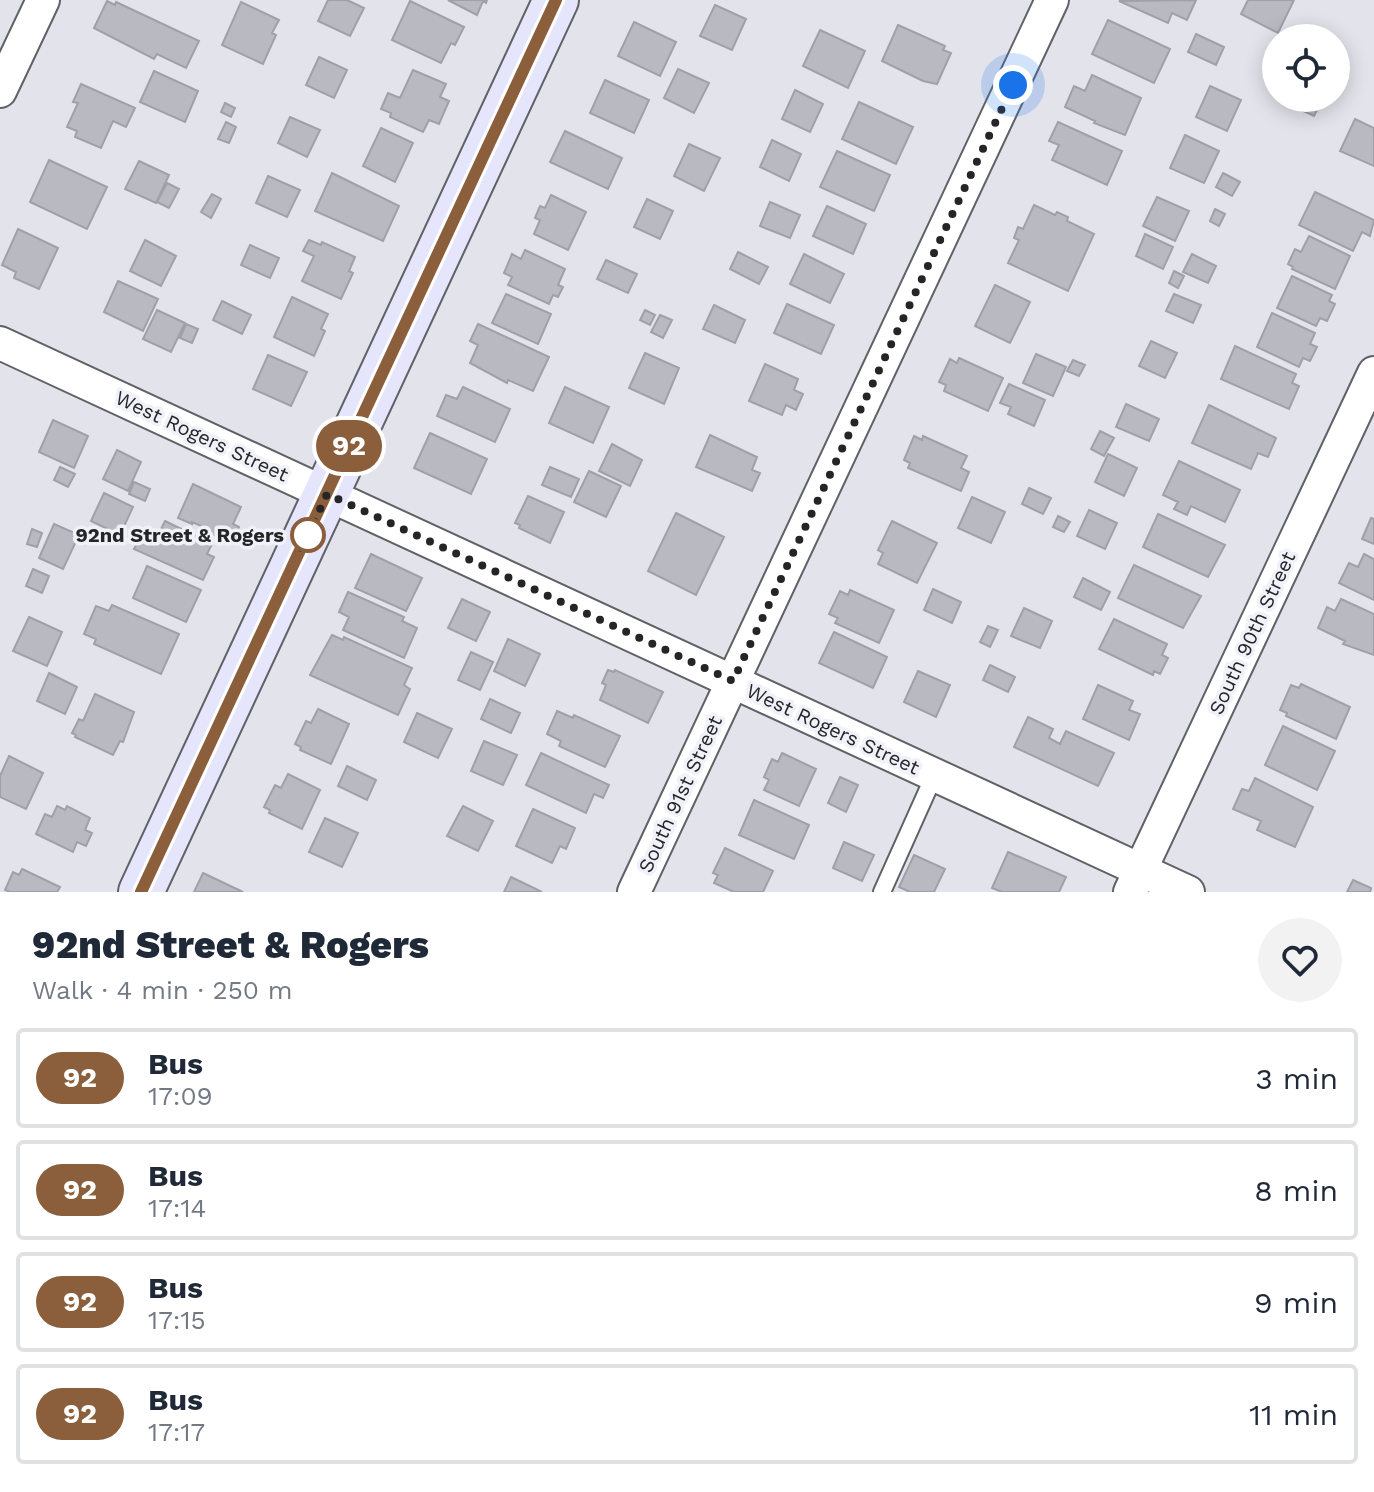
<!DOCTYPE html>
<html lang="en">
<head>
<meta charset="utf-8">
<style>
  :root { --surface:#fff; --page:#f2f2f3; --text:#1f2937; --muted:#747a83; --line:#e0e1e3 }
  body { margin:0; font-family:"Work Sans",sans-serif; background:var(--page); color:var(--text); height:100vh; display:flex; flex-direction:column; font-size:30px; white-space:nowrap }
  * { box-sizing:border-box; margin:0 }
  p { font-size:26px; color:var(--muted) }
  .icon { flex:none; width:44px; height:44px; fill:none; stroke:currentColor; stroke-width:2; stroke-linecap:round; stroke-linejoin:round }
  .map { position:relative; height:892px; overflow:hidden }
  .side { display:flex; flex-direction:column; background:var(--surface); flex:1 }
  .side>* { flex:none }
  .badge { padding:0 16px; border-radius:26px; font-size:28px; line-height:52px }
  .buttons { position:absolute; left:1262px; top:24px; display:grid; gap:16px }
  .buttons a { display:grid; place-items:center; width:88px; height:88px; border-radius:50%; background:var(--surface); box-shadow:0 4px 20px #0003; font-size:40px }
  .you { position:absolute; width:40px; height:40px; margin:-20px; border:6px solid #fff; border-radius:50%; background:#1a73e8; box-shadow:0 0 0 12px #1a73e833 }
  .map>.badge { position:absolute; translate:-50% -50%; box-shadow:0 0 0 4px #fff }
  .round { display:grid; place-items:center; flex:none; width:84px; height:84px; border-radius:42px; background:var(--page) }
  .summary { display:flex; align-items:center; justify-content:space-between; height:136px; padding:0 32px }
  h1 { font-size:38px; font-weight:800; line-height:60px }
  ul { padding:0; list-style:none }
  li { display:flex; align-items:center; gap:24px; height:100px; margin:0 16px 12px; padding:0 16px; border:4px solid var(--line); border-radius:8px }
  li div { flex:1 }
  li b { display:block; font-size:30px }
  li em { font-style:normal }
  li .badge { min-width:88px; font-weight:700; text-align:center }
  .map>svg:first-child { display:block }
  .building { fill:#b9bac1; stroke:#9fa0a8; stroke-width:2 }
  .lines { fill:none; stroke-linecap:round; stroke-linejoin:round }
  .lane-casing { stroke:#606167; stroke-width:20 }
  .street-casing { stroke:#606167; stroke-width:36 }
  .secondary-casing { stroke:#606167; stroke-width:48 }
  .lane { stroke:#fff; stroke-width:16 }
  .street { stroke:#fff; stroke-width:32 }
  .secondary { stroke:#e5e6fb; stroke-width:44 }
  .line-casing { stroke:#fff; stroke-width:18 }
  .line { stroke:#8b5e3c; stroke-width:12 }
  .walk { stroke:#252528; stroke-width:8; stroke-dasharray:0 14.4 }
  .stop-dot { fill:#fff; stroke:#8b5e3c; stroke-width:4 }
  .labels { text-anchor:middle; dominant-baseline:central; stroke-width:7; stroke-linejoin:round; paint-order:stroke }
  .street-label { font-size:20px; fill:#252528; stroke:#f0f1f9 }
  .stop-label { font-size:20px; font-weight:bold; fill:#252528; stroke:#f0f1f9; text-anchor:end }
</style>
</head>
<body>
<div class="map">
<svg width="1374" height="892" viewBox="0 0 1374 892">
  <rect width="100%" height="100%" fill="#e3e3eb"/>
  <path class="building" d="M328,0H347L364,8L350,36L318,21Z
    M448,0H487L486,3L483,1L477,15Z
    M1196,0L1187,20L1172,13L1168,23L1119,1Z
    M1248,0H1294L1278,33L1241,14Z
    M107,1L115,5L116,2L199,41L186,68L157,54L154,59L94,28Z
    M410,1L464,27L455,45L451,43L441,63L392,40Z
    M241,2L279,20L272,33L276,35L263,64L222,45Z
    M715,5L746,19L732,50L700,36Z
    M1108,20L1170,49L1154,83L1092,54Z
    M634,22L676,42L660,76L618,56Z
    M898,25L945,46L943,50L951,53L937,84L923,81L882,61Z
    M820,30L865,51L848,88L803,66Z
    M1196,34L1224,47L1216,65L1188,52Z
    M319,57L347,70L334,98L306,85Z
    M678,69L709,83L694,113L664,98Z
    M413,70L446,84L440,97L449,101L439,124L429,120L423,132L390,117L391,113L381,109L388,93L400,98Z
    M154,71L198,91L185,122L140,102Z
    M1092,75L1141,98L1125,135L1094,123L1095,121L1065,107L1074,86L1085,91Z
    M605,80L649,100L634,133L590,113Z
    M81,84L135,108L126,127L113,121L101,148L75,137L77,131L67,127L78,103L73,102Z
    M1210,86L1241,100L1227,131L1196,117Z
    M795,90L823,104L810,132L782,119Z
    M1286,98H1323L1314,116L1284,102Z
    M859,102L913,127L896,164L842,139Z
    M225,103L235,108L231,117L221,112Z
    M290,117L320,130L307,157L278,143Z
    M1355,119L1374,128V166L1340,151Z
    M226,122L236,127L229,143L218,139Z
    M1058,122L1122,151L1107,185L1052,160L1059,145L1049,141Z
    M381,128L413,143L395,182L363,166Z
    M565,131L622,158L608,189L550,162Z
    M1185,135L1219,151L1204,183L1170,168Z
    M772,140L801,154L789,181L760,167Z
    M689,144L720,158L704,191L674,176Z
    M837,151L890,175L874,211L820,187Z
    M49,160L107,187L87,229L30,202Z
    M139,161L169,175L156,203L125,189Z
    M332,173L399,206L383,241L315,211Z
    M1223,173L1240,182L1232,196L1216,187Z
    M268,176L300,190L287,217L256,203Z
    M167,183L179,189L169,208L157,202Z
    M1315,192L1374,220L1370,236L1362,232L1353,251L1299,225Z
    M212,194L221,199L211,218L201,212Z
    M551,195L586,212L568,250L534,234L540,220L535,218L540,206L545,208Z
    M1157,197L1189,211L1175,241L1143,226Z
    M647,199L673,211L660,239L634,227Z
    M770,202L800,215L790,238L760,226Z
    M1034,205L1055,215L1057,212L1068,217L1067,221L1094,234L1068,291L1008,263L1019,240L1014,238L1018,227L1023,229Z
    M827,206L866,224L853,254L813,236Z
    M1215,209L1225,214L1219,226L1210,221Z
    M18,229L58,248L39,289L14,278L16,272L2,265Z
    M1145,234L1173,247L1163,269L1136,256Z
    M1309,236L1350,256L1335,289L1292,269L1293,267L1288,264L1295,249L1301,252Z
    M145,240L176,256L161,286L130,271Z
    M309,240L321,245L322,242L355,257L349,271L353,273L341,299L302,281L314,256L303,251Z
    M250,245L279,258L270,278L241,265Z
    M525,250L565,269L558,285L563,287L558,297L553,295L549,304L508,285L512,277L504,273L512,254L521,259Z
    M738,252L768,267L759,284L730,269Z
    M804,254L844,274L830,303L790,284Z
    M1192,254L1216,266L1208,283L1183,272Z
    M606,260L637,274L628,293L597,279Z
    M1174,271L1184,276L1178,288L1169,283Z
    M1292,276L1332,295L1329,301L1335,304L1327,321L1320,318L1316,326L1277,308Z
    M118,281L158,299L143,331L104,312Z
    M995,285L1030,302L1010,343L975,326Z
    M506,294L551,314L538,344L492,323Z
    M1174,294L1201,305L1193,323L1166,311Z
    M292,297L328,314L321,329L325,331L314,356L274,337Z
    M222,301L251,315L242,334L213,320Z
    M787,304L834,325L821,354L774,333Z
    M714,305L745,320L735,343L703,329Z
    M157,310L185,323L171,352L143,339Z
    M645,310L655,315L650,325L640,320Z
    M1272,313L1315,333L1310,344L1317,347L1310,361L1303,358L1299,367L1257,347Z
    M660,315L672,320L663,338L651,332Z
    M186,324L198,329L192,343L180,338Z
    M478,324L549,357L533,391L508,380L507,383L470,363L478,345L470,341Z
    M1151,341L1177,353L1165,378L1139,366Z
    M1235,346L1296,374L1292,383L1299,386L1289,409L1221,379Z
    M645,353L679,368L664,404L629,388Z
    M1036,354L1066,367L1053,396L1023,383Z
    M268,355L307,372L291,406L253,389Z
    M959,358L1003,378L988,411L944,391L946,385L939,382L950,359L957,363Z
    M1073,360L1085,365L1079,376L1067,371Z
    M765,364L798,379L794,390L803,394L796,410L786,405L782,415L749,401Z
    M1009,384L1045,400L1034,426L1008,414L1011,407L1000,403Z
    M463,387L510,409L495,442L437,416L446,395L457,399Z
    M565,387L609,407L593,443L549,423Z
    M1126,404L1159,419L1149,441L1116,427Z
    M1209,405L1276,438L1268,457L1258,453L1251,469L1192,443Z
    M53,420L88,436L74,468L39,452Z
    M1100,431L1114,438L1104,456L1091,449Z
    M430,433L487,459L471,494L414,468Z
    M710,435L757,457L752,470L760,473L752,491L696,467Z
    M914,436L922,440L923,436L967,456L961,468L969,472L961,491L908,468L910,463L904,460Z
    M612,444L642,460L630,486L599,471Z
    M117,450L141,462L128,491L103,479Z
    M1108,454L1137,468L1124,496L1095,482Z
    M1179,461L1240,490L1225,522L1191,506L1187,515L1174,509L1178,502L1163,495Z
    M60,467L75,474L68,487L54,480Z
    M550,467L579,479L571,497L542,485Z
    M589,471L621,486L606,517L574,502Z
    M134,482L150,489L145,501L129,494Z
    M193,484L241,507L233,524L239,527L232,543L205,531L206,528L192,522V524L178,518Z
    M1029,488L1051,498L1043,514L1022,504Z
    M104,493L133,507L120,535L91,521Z
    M528,496L564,512L550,543L519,528L520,525L515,523Z
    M972,497L1005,512L991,543L958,528Z
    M1089,510L1117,523L1105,549L1077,536Z
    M676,513L724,537L696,595L648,571Z
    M1158,514L1225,545L1208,577L1143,547Z
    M1058,516L1070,522L1064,532L1053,527Z
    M1371,518L1374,519V544L1362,539Z
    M165,521L212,544L207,554L214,557L203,580L134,549L144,528L158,535Z
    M892,521L937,543L917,583L878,564L883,553L878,550Z
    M54,524L79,535L63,569L39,558Z
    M32,529L42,533L37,547L27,544Z
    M371,554L422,578L406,611L355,588Z
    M1364,554L1374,559V600L1339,583L1349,563L1358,567Z
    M1134,565L1201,596L1183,628L1118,598Z
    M147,566L201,590L186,622L133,598Z
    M33,569L49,576L42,593L26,586Z
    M1083,578L1110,592L1101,610L1074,597Z
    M933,589L961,602L952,623L924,610Z
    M850,590L894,610L879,643L835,623L838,618L829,614L840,591L848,595Z
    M348,592L404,617L402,621L417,628L404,658L343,630L349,617L339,612Z
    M462,599L490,612L476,641L448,628Z
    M1341,599L1374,614V655L1343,644L1345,641L1318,628L1327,607L1335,611Z
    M112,605L179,634L161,674L94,644L96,639L84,634L96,606L109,611Z
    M1024,608L1052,621L1040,648L1011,636Z
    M29,617L62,632L47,666L13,651Z
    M1114,619L1167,644L1162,655L1168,658L1160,674L1154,671L1153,675L1099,649Z
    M988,626L998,630L990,647L980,642Z
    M834,632L887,657L873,688L819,663Z
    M332,635L343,640L344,637L412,668L404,685L410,689L398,715L310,675Z
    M508,639L540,654L525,686L494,671Z
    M471,652L493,662L480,690L458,680Z
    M990,665L1015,677L1008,692L983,680Z
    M608,670L614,672L615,670L663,692L648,723L600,700L606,685L602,683Z
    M918,671L950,685L936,717L904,702Z
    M49,673L77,687L65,714L37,701Z
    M1301,684L1350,707L1336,739L1286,716L1287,713L1280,710L1291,685L1299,688Z
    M1098,685L1133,701L1129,710L1140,714L1129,740L1083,719Z
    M95,694L134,712L123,742L120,741L113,755L75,737L76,735L72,733L79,719L83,721Z
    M490,699L520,713L511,733L481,719Z
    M318,709L349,724L331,764L300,750L301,747L295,744L306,721L311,723Z
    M557,711L573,718L574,715L620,736L605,767L559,746L561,741L547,734Z
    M417,713L452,729L438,758L404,742Z
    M1028,717L1053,729L1049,738L1060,744L1066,731L1114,753L1098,786L1014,747Z
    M1283,726L1335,751L1317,790L1265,765Z
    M484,741L517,755L503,785L471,771Z
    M541,753L609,785L603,798L594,794L586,813L526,785Z
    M782,753L816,769L799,806L764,790L769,780L764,777L772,759L778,762Z
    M9,756L43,773L26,809L0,797V776Z
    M347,766L376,780L367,800L338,786Z
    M288,774L320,790L302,829L269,813L270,810L264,807L275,785L281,788Z
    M840,777L858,785L846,812L828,803Z
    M1255,778L1313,807L1295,847L1257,830L1261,821L1233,809L1242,789L1249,791Z
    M754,800L809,825L794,859L739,835Z
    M57,806L65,810L67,806L90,818L85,830L92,833L86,846L77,842L73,852L36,834L45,814L52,817Z
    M463,806L493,821L478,851L447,836Z
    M533,809L575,828L566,849L560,846L552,863L516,846Z
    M325,818L358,833L342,867L309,852Z
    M844,842L874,855L862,881L833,868Z
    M725,848L773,871L763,892H734L714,883L718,875L713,873Z
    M1008,852L1066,877L1059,892H1002L992,888Z
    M914,855L945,869L934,892H910L899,887Z
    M22,869L60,887L57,892H10L5,890L13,872L19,875Z
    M203,873L243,892H194Z
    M511,877L542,892H504Z
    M1353,880L1371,888L1370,892H1347Z"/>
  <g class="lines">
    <defs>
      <path id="lane" d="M882,892L934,776"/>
      <path id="street" d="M0,91L43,0
        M0,343L1188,892
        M634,892L1052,0
        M1130,892L1374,373"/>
      <path id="secondary" d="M141,892L556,0"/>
    </defs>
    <use href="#lane" class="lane-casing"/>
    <use href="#street" class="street-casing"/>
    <use href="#secondary" class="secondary-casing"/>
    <use href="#lane" class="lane"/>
    <use href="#street" class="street"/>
    <use href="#secondary" class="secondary"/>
  </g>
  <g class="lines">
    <defs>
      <path id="line" d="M141,892L556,0"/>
    </defs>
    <use href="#line" class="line-casing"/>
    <use href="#line" class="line"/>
    <path class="walk" d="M308,535L302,548L327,494L733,681L1013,85"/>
  </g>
  <circle class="stop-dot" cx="308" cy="535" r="16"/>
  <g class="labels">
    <g class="street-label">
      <text transform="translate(202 436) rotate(25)">West Rogers Street</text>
      <text transform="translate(1252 633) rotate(-65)">South 90th Street</text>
      <text transform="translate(833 729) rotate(25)">West Rogers Street</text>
      <text transform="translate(680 794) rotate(-65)">South 91st Street</text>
    </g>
    <g class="stop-label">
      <text x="284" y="535">92nd Street &amp; Rogers</text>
    </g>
  </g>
</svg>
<div class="buttons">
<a><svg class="icon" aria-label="locate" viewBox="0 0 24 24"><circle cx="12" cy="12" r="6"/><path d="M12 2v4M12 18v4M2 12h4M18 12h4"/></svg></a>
</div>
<div class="you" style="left:1013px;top:85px"></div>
<b class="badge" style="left:349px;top:446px;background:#8b5e3c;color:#fff">92</b>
</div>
<section class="side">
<div class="summary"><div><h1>92nd Street &amp; Rogers</h1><p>Walk · 4 min · 250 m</p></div><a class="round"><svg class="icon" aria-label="heart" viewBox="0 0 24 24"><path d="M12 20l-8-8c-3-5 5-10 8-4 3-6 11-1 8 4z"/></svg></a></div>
<ul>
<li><span class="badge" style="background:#8b5e3c;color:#fff">92</span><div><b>Bus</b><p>17:09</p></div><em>3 min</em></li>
<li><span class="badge" style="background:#8b5e3c;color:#fff">92</span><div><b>Bus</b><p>17:14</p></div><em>8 min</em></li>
<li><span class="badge" style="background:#8b5e3c;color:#fff">92</span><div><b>Bus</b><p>17:15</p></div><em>9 min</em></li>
<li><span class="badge" style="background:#8b5e3c;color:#fff">92</span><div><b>Bus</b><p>17:17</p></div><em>11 min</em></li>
</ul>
</section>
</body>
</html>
